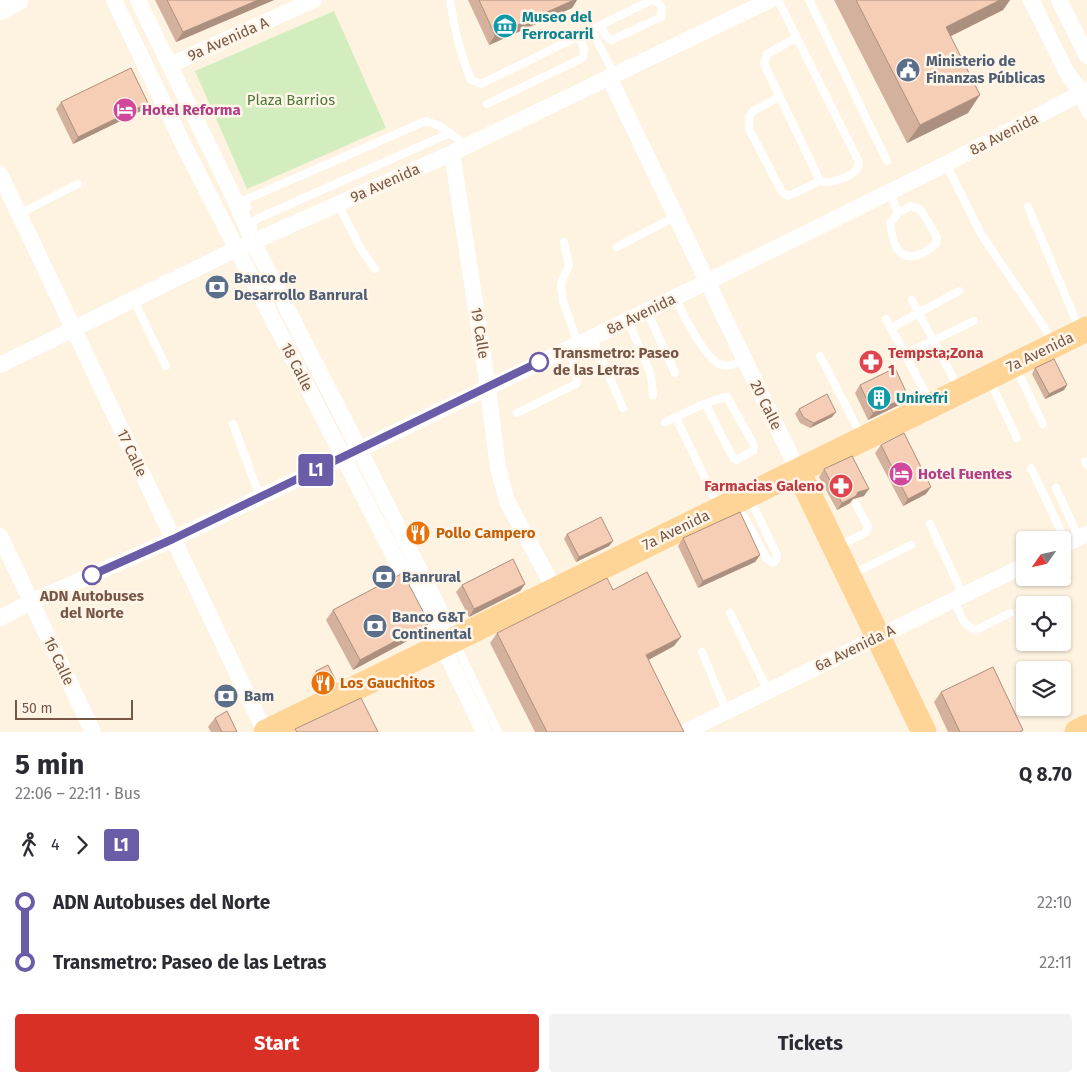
<!DOCTYPE html>
<html lang="en">
<head>
<meta charset="utf-8">
<style>
  :root { --surface:#fff; --page:#f2f2f3; --text:#2b2b33; --muted:#7c7c81; --accent:#d93025 }
  body { margin:0; font-family:"Fira Sans",sans-serif; background:var(--page); color:var(--text); height:100vh; display:flex; flex-direction:column; font-size:19px; white-space:nowrap }
  * { box-sizing:border-box; margin:0 }
  p { font-size:16px; color:var(--muted) }
  .icon { flex:none; width:28px; height:28px; fill:none; stroke:currentColor; stroke-width:2; stroke-linecap:round; stroke-linejoin:round }
  .map { position:relative; height:732px; overflow:hidden }
  .side { display:flex; flex-direction:column; background:var(--surface); flex:1 }
  .side>* { flex:none }
  .badge { padding:0 10px; border-radius:4px; font-size:18px; line-height:32px }
  .needle { width:32px; rotate:236deg }
  .tools { position:absolute; left:1016px; top:531px; display:grid; gap:10px }
  .tools a { display:grid; place-items:center; width:55px; height:55px; border-radius:5px; background:var(--surface); box-shadow:0 1px 4px #0004; font-size:25px }
  .scale { position:absolute; left:15px; bottom:12px; width:118px; box-sizing:border-box; padding-left:5px; border:2px solid #785645; border-top:0; font-size:14px; line-height:18px; white-space:nowrap; color:#785645; -webkit-text-stroke:4px #fff6e9; paint-order:stroke }
  .map>.badge { position:absolute; translate:-50% -50%; box-shadow:0 0 0 2px #fff }
  .legs { display:flex; align-items:center; gap:8px; height:55px; padding:0 15px; font-size:16px }
  .legs p { margin-inline-start:auto }
  .overview { display:flex; align-items:center; justify-content:space-between; height:85px; padding:0 15px }
  h1 { font-size:28px; font-weight:700; line-height:38px }
  .button { display:flex; gap:10px; margin-top:auto; padding:10px 15px }
  .button a { flex:1; height:58px; border-radius:5px; background:var(--accent); color:#fff; font-size:20px; font-weight:700; line-height:58px; text-align:center }
  .button a+a { background:var(--page); color:var(--text) }
  ul { padding:0 15px; list-style:none }
  li { display:flex; align-items:center; gap:18px; height:60px; font-size:19px }
  li i { display:grid; place-items:center; width:8px; height:100%; margin:0 6px; background:currentColor }
  li i::after { content:''; width:12px; height:12px; margin:-6px; border:4px solid; border-radius:50%; background:var(--surface) }
  li p { margin-inline-start:auto }
  li:first-child i { background:linear-gradient(#0000 50%,currentColor 0) }
  li:last-child i { background:linear-gradient(currentColor 50%,#0000 0) }
  .map>svg:first-child { display:block }
  .green { fill:#d3edbe }
  .lines { fill:none; stroke-linecap:round; stroke-linejoin:round }
  .lane { stroke:#fff; stroke-width:8 }
  .street { stroke:#fff; stroke-width:16 }
  .secondary { stroke:#fff; stroke-width:22 }
  .primary { stroke:#ffd597; stroke-width:25 }
  .wall { fill:#d4b19d }
  .shaded-wall { fill:#ac907f }
  .building { fill:#f6ceb6; stroke:#ac907f }
  .line-1-casing { stroke:#fff; stroke-width:11 }
  .line-1 { stroke:#6b5ca7; stroke-width:8 }
  .stop-1-dot { fill:#fff; stroke:#6b5ca7; stroke-width:2.5 }
  .labels { text-anchor:middle; dominant-baseline:central; stroke-width:5; stroke-linejoin:round; paint-order:stroke }
  .culture-label { font-size:15px; font-weight:bold; fill:#0d838f; stroke:#fff6e9; text-anchor:start }
  .street-label { font-size:15px; fill:#785645; stroke:#fff6e9 }
  .service-label { font-size:15px; font-weight:bold; fill:#4e5e75; stroke:#fff6e9; text-anchor:start }
  .park-label { font-size:15px; fill:#4e793a; stroke:#fff6e9 }
  .hotel-label { font-size:15px; font-weight:bold; fill:#b23c85; stroke:#fff6e9; text-anchor:start }
  .stop-label { font-size:15px; font-weight:bold; fill:#785645; stroke:#fff6e9; text-anchor:start }
  .health-label { font-size:15px; font-weight:bold; fill:#be3a42; stroke:#fff6e9; text-anchor:start }
  .food-label { font-size:15px; font-weight:bold; fill:#c56008; stroke:#fff6e9; text-anchor:start }
</style>
</head>
<body>
<div class="map">
<svg width="1087" height="732" viewBox="0 0 1087 732">
  <rect width="100%" height="100%" fill="#fef2e1"/>
  <path class="green" d="M334,11L386,128L247,189L195,71Z"/>
  <g class="lines">
    <path class="lane" d="M450,0C454,28 460,54 471,80L481,84L652,0L658,2L662,8L661,17L612,40C606,39 604,32 601,26
      M778,0L859,162C859,176 832,184 820,181L764,64L767,54L796,38
      M809,0L887,161
      M592,31L614,74
      M780,97L753,111L749,117V129L782,192L788,196L820,181
      M1079,100L1087,115
      M487,104L583,58L584,49L580,37
      M946,164L981,234L1044,327L1052,342
      M890,192L898,213
      M338,204L361,249L375,269
      M911,206L921,210L937,237L936,244C908,267 894,257 890,223L898,213Z
      M1028,207L1080,330
      M247,208L243,201L426,121L440,126L467,146
      M19,214L78,184
      M253,231V222L257,219L450,133
      M564,242L569,266L562,280L561,288L563,301L578,344
      M617,247L676,216
      M675,297C682,313 706,361 722,365C730,367 737,363 745,360
      M133,299L166,366
      M912,300L959,389
      M647,311L675,373
      M886,319L931,403
      M628,320L651,375L653,395
      M891,328L959,291
      M592,337L623,408
      M905,354L974,321
      M820,356L862,437
      M1016,368L1043,424
      M990,381L1017,438
      M517,413L576,384C579,372 573,360 569,348
      M676,418L719,507
      M665,422C682,415 710,399 727,397L754,445L753,451L736,460L733,458L706,405
      M233,424L260,497
      M1085,461L1087,465
      M1031,468L1067,544
      M1056,488L1079,538
      M737,504L767,559L773,563L776,560L777,555L750,499
      M930,524L963,595
      M839,546L865,533L868,527L856,504
      M853,574L911,545
      M954,600C960,612 962,626 976,630L1010,613
      M730,613L768,691
      M456,644L498,732
      M702,652L727,712"/>
    <path class="street" d="M114,0L183,144L440,646L450,661L484,732
      M138,0L234,198L253,242L359,449L454,639
      M1031,0L1066,71L1087,101
      M1059,0L1087,56
      M170,65L314,0
      M609,77L798,471
      M452,153L487,381L498,468L507,501L555,590
      M0,174L265,732
      M0,365L224,255L452,153L770,0
      M0,536L93,732
      M1062,546L1087,534
      M0,618L31,602L173,539L707,282L946,164L1087,90
      M685,732L1025,565"/>
    <path class="secondary" d="M0,9L17,0"/>
    <path class="primary" d="M798,471L924,732
      M266,732L1087,329
      M1077,732L1087,727"/>
  </g>
  <path class="wall" d="M155,0H274L176,42Z
    M468,0H577L572,8L489,45Z
    M834,0H1010L1003,10L951,36L968,113L907,143Z
    M61,102L148,103L143,110L73,144L56,109Z
    M1035,368L1067,385L1064,390L1045,399L1032,374Z
    M860,385L908,396L903,403L868,420L855,393Z
    M799,409L832,417L810,428L800,423L795,414Z
    M881,445L926,494L903,506L875,453Z
    M824,469L864,496L853,499L850,503L837,510L819,477Z
    M567,534L613,541L609,546L576,562L564,539Z
    M683,538L760,555L755,562L698,588L678,546Z
    M525,584L520,591L469,617L456,592L462,585Z
    M613,590L674,646L648,660L684,732H535L490,643L497,633Z
    M333,610L429,623L422,633L353,670L326,620Z
    M316,671L335,679L331,684L319,690L312,677Z
    M941,692L1023,730L1022,732H948L934,702Z
    M215,718L237,732H211L208,727Z"/>
  <path class="shaded-wall" d="M258,0H274L176,42L183,32Z
    M574,0H577L572,8L489,45L495,35Z
    M1000,0H1010L1003,10L933,45L946,27Z
    M980,95L968,113L907,143L920,125Z
    M148,103L143,110L73,144L78,137Z
    M1067,385L1064,390L1045,399L1049,394Z
    M908,396L903,403L868,420L873,413Z
    M836,412L832,417L810,428L814,423Z
    M931,487L926,494L903,506L908,499Z
    M869,489L864,496L853,499L850,503L837,510L842,503L858,492Z
    M613,541L609,546L576,562L579,557Z
    M760,555L755,562L698,588L703,581Z
    M525,584L520,591L469,617L474,609Z
    M429,623L422,633L353,670L360,660Z
    M681,637L674,646L639,665L646,655Z
    M335,679L331,684L319,690L322,685Z"/>
  <path class="building" d="M167,0H258L183,32Z
    M479,0H574L495,35Z
    M856,0H1000L946,27L980,95L920,125Z
    M131,68L148,103L78,137L61,102Z
    M1054,359L1067,385L1049,394L1035,368Z
    M895,368L908,396L873,413L860,385Z
    M827,394L836,412L814,423L804,418L799,409Z
    M904,433L931,487L908,499L881,445Z
    M852,456L869,489L858,492L856,496L842,503L824,469Z
    M740,512L760,555L703,581L683,538Z
    M601,517L613,541L579,557L567,534Z
    M513,559L525,584L474,609L462,585Z
    M647,572L681,637L646,655L684,732H547L497,633L607,578L613,590Z
    M403,573L429,623L360,660L333,610Z
    M328,665L335,679L322,685L316,671Z
    M993,667L1023,730L1020,732H960L941,692Z
    M361,698L378,732H297L295,729Z
    M227,711L237,732H222L215,718Z"/>
  <g class="lines">
    <defs>
      <path id="line-1" d="M92,575L173,539L539,362"/>
    </defs>
    <use href="#line-1" class="line-1-casing"/>
    <use href="#line-1" class="line-1"/>
  </g>
  <defs>
    <symbol id="museum-disc" viewBox="-11 -11 22 22"><circle r="9.5" fill="#0f9aa8" stroke="#fff6e9"/><path d="M0-6L6-3V-2H-6V-3ZM-5-1h2V3h-2ZM-1-1h2V3h-2ZM3-1h2V3H3ZM-6 4H6V6H-6Z" fill="#fff"/></symbol>
    <symbol id="civic-disc" viewBox="-11 -11 22 22"><circle r="9.5" fill="#5c6f8a" stroke="#fff6e9"/><path d="M-.6-6.5H3V-4.5H.6V-3L4-1V1h2V6H-6V1h2V-1L-.6-3ZM-1.2 2.5V6h2.4V2.5Z" fill="#fff"/></symbol>
    <symbol id="hotel-disc" viewBox="-11 -11 22 22"><circle r="9.5" fill="#d1479c" stroke="#fff6e9"/><path d="M-6-4.5h1.5V1H6V5H4.5V3h-9V5H-6ZM-4 0a1.8 1.8 0 1 1 3.6 0ZM.5 0V-2.5h3Q6-2.5 6 0Z" fill="#fff"/></symbol>
    <symbol id="bank-disc" viewBox="-11 -11 22 22"><circle r="9.5" fill="#5c6f8a" stroke="#fff6e9"/><path d="M-6-4H6V4H-6ZM0-2.3a2.3 2.3 0 1 0 0 4.6a2.3 2.3 0 1 0 0-4.6Z" fill="#fff"/></symbol>
    <symbol id="pharmacy-disc" viewBox="-11 -11 22 22"><circle r="9.5" fill="#e0444e" stroke="#fff6e9"/><path d="M-2-6h4v4h4v4h-4v4h-4v-4h-4v-4h4Z" fill="#fff"/></symbol>
    <symbol id="building-disc" viewBox="-11 -11 22 22"><circle r="9.5" fill="#0f9aa8" stroke="#fff6e9"/><path d="M-4-6H4V6H1V3H-1V6H-4ZM-2.5-4.3h1.7v1.8h-1.7ZM.8-4.3h1.7v1.8H.8ZM-2.5-1h1.7V.8h-1.7ZM.8-1h1.7V.8H.8Z" fill="#fff"/></symbol>
    <symbol id="restaurant-disc" viewBox="-11 -11 22 22"><circle r="9.5" fill="#e8710a" stroke="#fff6e9"/><path d="M-5-6h1v4h1v-4h1v4h1v-4h1v5L-1.5 .5V6h-2V.5L-5-1ZM5-6V6H3V1.5H1.5Q1.5-4 5-6Z" fill="#fff"/></symbol>
  </defs>
  <g fill-rule="evenodd">
    <use href="#museum-disc" x="491" y="12" width="28" height="28"/>
    <use href="#civic-disc" x="894" y="56" width="28" height="28"/>
    <use href="#hotel-disc" x="111" y="96" width="28" height="28"/>
    <use href="#bank-disc" x="203" y="273" width="28" height="28"/>
    <use href="#pharmacy-disc" x="857" y="348" width="28" height="28"/>
    <use href="#building-disc" x="865" y="384" width="28" height="28"/>
    <use href="#hotel-disc" x="887" y="460" width="28" height="28"/>
    <use href="#pharmacy-disc" x="827" y="472" width="28" height="28"/>
    <use href="#restaurant-disc" x="404" y="519" width="28" height="28"/>
    <use href="#bank-disc" x="370" y="563" width="28" height="28"/>
    <use href="#bank-disc" x="361" y="612" width="28" height="28"/>
    <use href="#restaurant-disc" x="309" y="669" width="28" height="28"/>
    <use href="#bank-disc" x="212" y="682" width="28" height="28"/>
  </g>
  <g class="stop-1-dot">
    <circle cx="539" cy="362" r="9"/>
    <circle cx="92" cy="575" r="9"/>
  </g>
  <g class="labels">
    <g class="culture-label">
      <text x="522" y="17">Museo del<tspan x="522" dy="17">Ferrocarril</tspan></text>
      <text x="896" y="398">Unirefri</text>
    </g>
    <g class="street-label">
      <text transform="translate(228 39) rotate(-24)">9a Avenida A</text>
      <text transform="translate(1004 134) rotate(-27)">8a Avenida</text>
      <text transform="translate(385 183) rotate(-24)">9a Avenida</text>
      <text transform="translate(641 314) rotate(-26)">8a Avenida</text>
      <text transform="translate(480 333) rotate(81)">19 Calle</text>
      <text transform="translate(1040 352) rotate(-26)">7a Avenida</text>
      <text transform="translate(297 367) rotate(63)">18 Calle</text>
      <text transform="translate(766 405) rotate(64)">20 Calle</text>
      <text transform="translate(132 453) rotate(65)">17 Calle</text>
      <text transform="translate(676 530) rotate(-26)">7a Avenida</text>
      <text transform="translate(855 648) rotate(-26)">6a Avenida A</text>
      <text transform="translate(59 661) rotate(65)">16 Calle</text>
    </g>
    <g class="service-label">
      <text x="926" y="61">Ministerio de<tspan x="926" dy="17">Finanzas Públicas</tspan></text>
      <text x="234" y="278">Banco de<tspan x="234" dy="17">Desarrollo Banrural</tspan></text>
      <text x="402" y="577">Banrural</text>
      <text x="392" y="617">Banco G&amp;T<tspan x="392" dy="17">Continental</tspan></text>
      <text x="244" y="696">Bam</text>
    </g>
    <g class="park-label">
      <text x="291" y="100">Plaza Barrios</text>
    </g>
    <g class="hotel-label">
      <text x="142" y="110">Hotel Reforma</text>
      <text x="918" y="474">Hotel Fuentes</text>
    </g>
    <g class="stop-label">
      <text x="553" y="353">Transmetro: Paseo<tspan x="553" dy="17">de las Letras</tspan></text>
      <text x="92" y="596" text-anchor="middle">ADN Autobuses<tspan x="92" dy="17">del Norte</tspan></text>
    </g>
    <g class="health-label">
      <text x="888" y="353">Tempsta;Zona<tspan x="888" dy="17">1</tspan></text>
      <text x="824" y="486" text-anchor="end">Farmacias Galeno</text>
    </g>
    <g class="food-label">
      <text x="436" y="533">Pollo Campero</text>
      <text x="340" y="683">Los Gauchitos</text>
    </g>
  </g>
</svg>
<div class="tools">
<a><svg class="needle" viewBox="-14 -14 28 28"><path d="M0-13l5 13h-10z" fill="#e53935"/><path d="M0 13l5-13h-10z" fill="#7c7c81"/></svg></a>
<a><svg class="icon" aria-label="locate" viewBox="0 0 24 24"><circle cx="12" cy="12" r="6"/><path d="M12 2v4M12 18v4M2 12h4M18 12h4"/></svg></a>
<a><svg class="icon" aria-label="layers" viewBox="0 0 24 24"><path d="M12 4l9 5-9 5-9-5zM3 14l9 5 9-5"/></svg></a>
</div>
<div class="scale">50 m</div>
<b class="badge" style="left:316px;top:470px;background:#6b5ca7;color:#fff">L1</b>
</div>
<section class="side">
<div class="overview"><div><h1>5 min</h1><p>22:06 – 22:11 · Bus</p></div><b>Q 8.70</b></div>
<div class="legs"><svg class="icon" aria-label="walk" viewBox="0 0 24 24"><circle cx="13" cy="4" r="2"/><path d="M13 8l-2 6 4 7M11 14l-3 7M7 12l3-4h3l4 4"/></svg>4<svg class="icon" aria-label="forward" viewBox="0 0 24 24"><path d="M9 5l7 7-7 7"/></svg><b class="badge" style="background:#6b5ca7;color:#fff">L1</b></div>
<ul>
<li><i style="color:#6b5ca7"></i><b>ADN Autobuses del Norte</b><p>22:10</p></li>
<li><i style="color:#6b5ca7"></i><b>Transmetro: Paseo de las Letras</b><p>22:11</p></li>
</ul>
<div class="button"><a>Start</a><a>Tickets</a></div>
</section>
</body>
</html>
